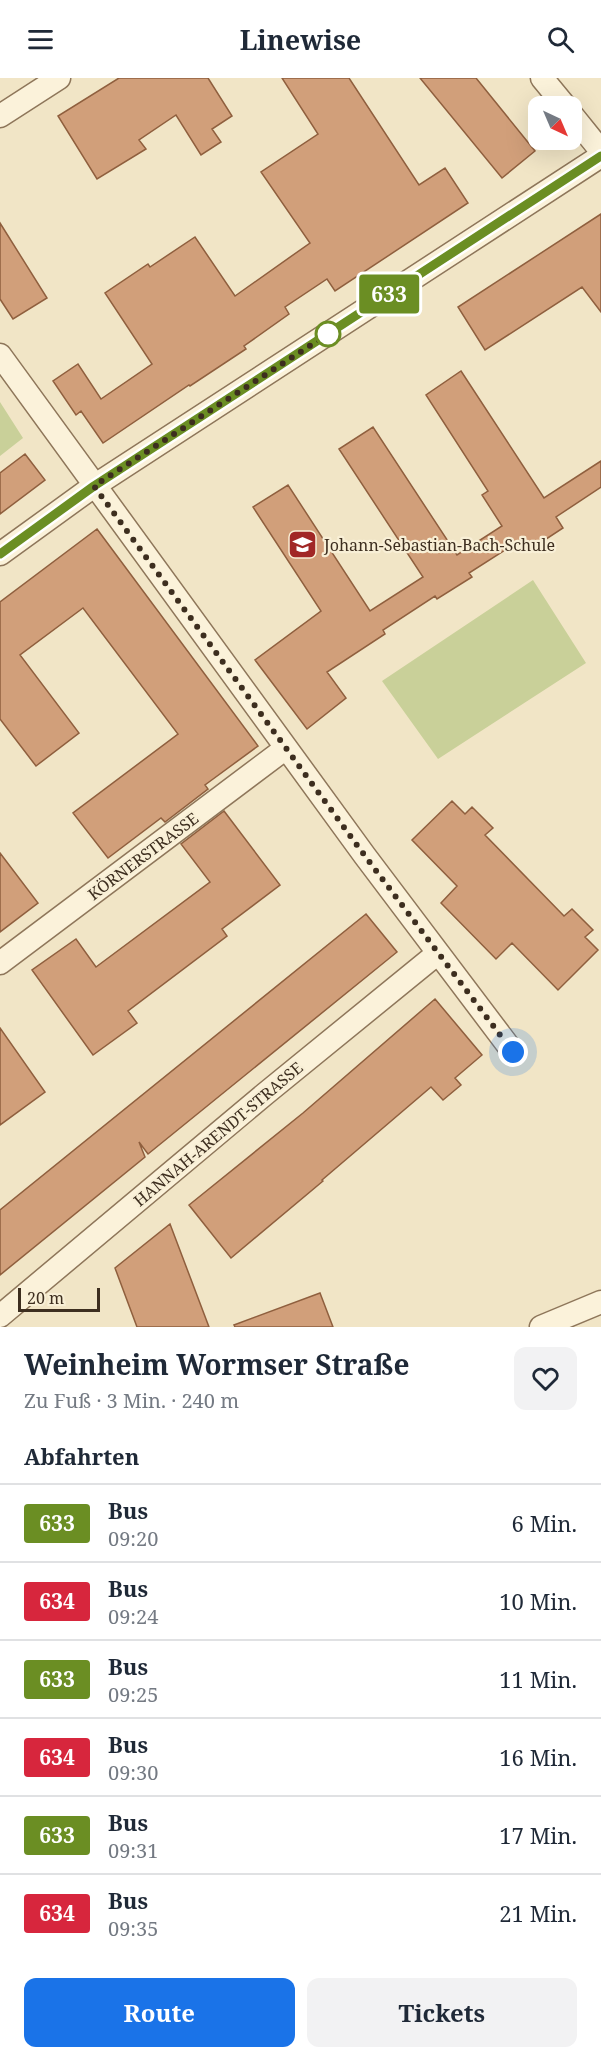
<!DOCTYPE html>
<html lang="de">
<head>
<meta charset="utf-8">
<style>
  :root { --surface:#fff; --page:#f2f2f3; --text:#1f2937; --muted:#747a83; --line:#e0e1e3; --accent:#1a73e8 }
  body { margin:0; font-family:"Noto Serif",serif; background:var(--page); color:var(--text); height:100vh; display:flex; flex-direction:column; font-size:22px; white-space:nowrap }
  * { box-sizing:border-box; margin:0 }
  p { font-size:20px; color:var(--muted) }
  .icon { flex:none; width:33px; height:33px; fill:none; stroke:currentColor; stroke-width:2; stroke-linecap:round; stroke-linejoin:round }
  .map { position:relative; height:1249px; overflow:hidden }
  .side { display:flex; flex-direction:column; background:var(--surface); flex:1 }
  .side>* { flex:none }
  .badge { padding:0 12px; border-radius:4px; font-size:21px; line-height:39px }
  .needle { width:39px; rotate:136deg }
  .buttons { position:absolute; left:528px; top:18px; display:grid; gap:12px }
  .buttons a { display:grid; place-items:center; width:54px; height:54px; border-radius:12px; background:var(--surface); box-shadow:0 6px 24px #0002; font-size:30px }
  .scale { position:absolute; left:18px; bottom:15px; width:82px; box-sizing:border-box; padding-left:6px; border:3px solid #3d2e1f; border-top:0; font-size:16px; line-height:21px; white-space:nowrap; color:#3d2e1f; -webkit-text-stroke:4px #f8efd6; paint-order:stroke }
  .you { position:absolute; width:30px; height:30px; margin:-15px; border:4px solid #fff; border-radius:50%; background:#1a73e8; box-shadow:0 0 0 9px #1a73e833 }
  .map>.badge { position:absolute; translate:-50% -50%; box-shadow:0 0 0 3px #fff }
  h2 { padding:0 24px; font-size:22px; line-height:54px }
  .round { display:grid; place-items:center; flex:none; width:63px; height:63px; border-radius:12px; background:var(--page) }
  .headline { display:flex; align-items:center; justify-content:space-between; height:102px; padding:0 24px }
  h1 { font-size:28px; font-weight:700; line-height:45px }
  .action { display:flex; gap:12px; margin-top:auto; padding:12px 24px }
  .action a { flex:1; height:69px; border-radius:12px; background:var(--accent); color:#fff; font-size:24px; font-weight:700; line-height:69px; text-align:center }
  .action a+a { background:var(--page); color:var(--text) }
  ul { padding:0; list-style:none }
  li { display:flex; align-items:center; gap:18px; height:78px; padding:0 24px; border-top:2px solid var(--line) }
  li div { flex:1 }
  li b { display:block; font-size:22px }
  li em { font-style:normal }
  li .badge { min-width:66px; font-weight:700; text-align:center }
  header { display:flex; justify-content:space-between; align-items:center; height:78px; padding:0 24px; background:var(--surface); font-size:27px; font-weight:700 }
  .map>svg:first-child { display:block }
  .green { fill:#c9d099 }
  .building { fill:#d19f7a; stroke:#8f5f3e; stroke-width:1.5 }
  .lines { fill:none; stroke-linecap:round; stroke-linejoin:round }
  .street-casing { stroke:#8e765a; stroke-width:25 }
  .street { stroke:#fbf2da; stroke-width:22 }
  .line-casing { stroke:#fff; stroke-width:14 }
  .line { stroke:#6b8e23; stroke-width:9 }
  .walk { stroke:#3d2e1f; stroke-width:6; stroke-dasharray:0 10.8 }
  .stop-dot { fill:#fff; stroke:#6b8e23; stroke-width:3 }
  .labels { text-anchor:middle; dominant-baseline:central; stroke-width:4.5; stroke-linejoin:round; paint-order:stroke }
  .poi-label { font-size:16px; fill:#3d2e1f; stroke:#f8efd6; text-anchor:start }
  .street-label { font-size:16px; fill:#3d2e1f; stroke:#f8efd6 }
</style>
</head>
<body>
<header><svg class="icon" aria-label="menu" viewBox="0 0 24 24"><path d="M4 6h16M4 12h16M4 18h16"/></svg>Linewise<svg class="icon" aria-label="search" viewBox="0 0 24 24"><circle cx="10" cy="10" r="6"/><path d="M15 15l6 6"/></svg></header>
<div class="map">
<svg width="601" height="1249" viewBox="0 0 601 1249">
  <rect width="100%" height="100%" fill="#f1e5c6"/>
  <path class="green" d="M0,324L23,360L0,378Z
    M533,502L586,585L438,681L382,603Z"/>
  <path class="building" d="M119,0H208L232,38L212,51L221,64L201,77L176,37L139,62L146,71L97,101L58,38Z
    M282,0H349L419,107L445,90L468,125L335,213L327,201L285,229L289,236L244,268L246,271L190,308L189,307L103,365L81,333L76,337L53,303L78,286L101,321L152,286L105,215L148,186L150,189L195,159L235,218L310,165L261,94L318,56Z
    M420,0H476L535,73L502,100Z
    M601,136V234L582,209L485,272L458,229Z
    M0,145L47,220L13,241L0,221Z
    M461,293L544,420L601,383V409L556,439L563,450L528,473L521,462L469,495L472,499L437,521L435,518L383,552L385,556L327,594L346,620L307,651L255,582L321,533L253,429L288,407L370,533L423,499L339,371L373,349L457,477L502,448L482,417L488,413L426,317Z
    M25,376L45,402L0,436V395Z
    M97,451L258,668L209,704L205,707L208,711L165,744L161,740L108,780L73,735L178,656L83,530L20,577L79,655L36,688L0,641V524Z
    M452,723L465,736L472,729L493,750L485,757L564,838L572,831L593,852L585,859L598,872L558,912L512,865L496,881L441,825L457,808L412,762Z
    M224,733L280,807L222,851L227,858L128,933L137,945L93,977L32,892L76,861L96,889L210,804L181,766Z
    M0,775L38,825L0,854Z
    M366,836L397,874L148,1076L139,1064L145,1079L0,1197V1132Z
    M435,921L482,977L455,1000L461,1007L443,1022L431,1009L322,1102L323,1103L231,1180L189,1127L303,1035Z
    M0,950L45,1014L0,1047Z
    M170,1146L209,1249H137L115,1190Z
    M320,1215L333,1249H235L234,1247Z"/>
  <g class="lines">
    <defs>
      <path id="street" d="M542,0L565,28
        M572,37L601,73
        M0,38L59,0
        M0,277L365,778L513,974
        M0,476L94,408L601,78
        M0,885L286,670
        M0,1238L265,1016L438,875
        M541,1249L601,1224"/>
    </defs>
    <use href="#street" class="street-casing"/>
    <use href="#street" class="street"/>
  </g>
  <g class="lines">
    <defs>
      <path id="line" d="M0,476L94,408L601,78"/>
    </defs>
    <use href="#line" class="line-casing"/>
    <use href="#line" class="line"/>
    <path class="walk" d="M328,256L94,408L365,778L513,974"/>
  </g>
  <defs>
    <symbol id="school-square" viewBox="-11 -11 22 22"><rect x="-9" y="-9" width="18" height="18" rx="4" fill="#a12726" stroke="#f8efd6"/><path d="M0-5L7-2L0 1L-7-2ZM-4 1L0 2.5L4 1V4Q0 6-4 4Z" fill="#fff"/></symbol>
  </defs>
  <g fill-rule="evenodd">
    <use href="#school-square" x="286" y="450" width="33" height="33"/>
  </g>
  <circle class="stop-dot" cx="328" cy="256" r="12"/>
  <g class="labels">
    <g class="poi-label">
      <text x="324" y="467">Johann-Sebastian-Bach-Schule</text>
    </g>
    <g class="street-label">
      <text transform="translate(143 778) rotate(-37)">KÖRNERSTRASSE</text>
      <text transform="translate(218 1056) rotate(-40)">HANNAH-ARENDT-STRASSE</text>
    </g>
  </g>
</svg>
<div class="buttons">
<a><svg class="needle" viewBox="-14 -14 28 28"><path d="M0-13l5 13h-10z" fill="#e53935"/><path d="M0 13l5-13h-10z" fill="#747a83"/></svg></a>
</div>
<div class="scale">20 m</div>
<div class="you" style="left:513px;top:974px"></div>
<b class="badge" style="left:389px;top:216px;background:#6b8e23;color:#fff">633</b>
</div>
<section class="side">
<div class="headline"><div><h1>Weinheim Wormser Straße</h1><p>Zu Fuß · 3 Min. · 240 m</p></div><a class="round"><svg class="icon" aria-label="heart" viewBox="0 0 24 24"><path d="M12 20l-8-8c-3-5 5-10 8-4 3-6 11-1 8 4z"/></svg></a></div>
<h2>Abfahrten</h2>
<ul>
<li><span class="badge" style="background:#6b8e23;color:#fff">633</span><div><b>Bus</b><p>09:20</p></div><em>6 Min.</em></li>
<li><span class="badge" style="background:#d7263d;color:#fff">634</span><div><b>Bus</b><p>09:24</p></div><em>10 Min.</em></li>
<li><span class="badge" style="background:#6b8e23;color:#fff">633</span><div><b>Bus</b><p>09:25</p></div><em>11 Min.</em></li>
<li><span class="badge" style="background:#d7263d;color:#fff">634</span><div><b>Bus</b><p>09:30</p></div><em>16 Min.</em></li>
<li><span class="badge" style="background:#6b8e23;color:#fff">633</span><div><b>Bus</b><p>09:31</p></div><em>17 Min.</em></li>
<li><span class="badge" style="background:#d7263d;color:#fff">634</span><div><b>Bus</b><p>09:35</p></div><em>21 Min.</em></li>
</ul>
<div class="action"><a>Route</a><a>Tickets</a></div>
</section>
</body>
</html>
